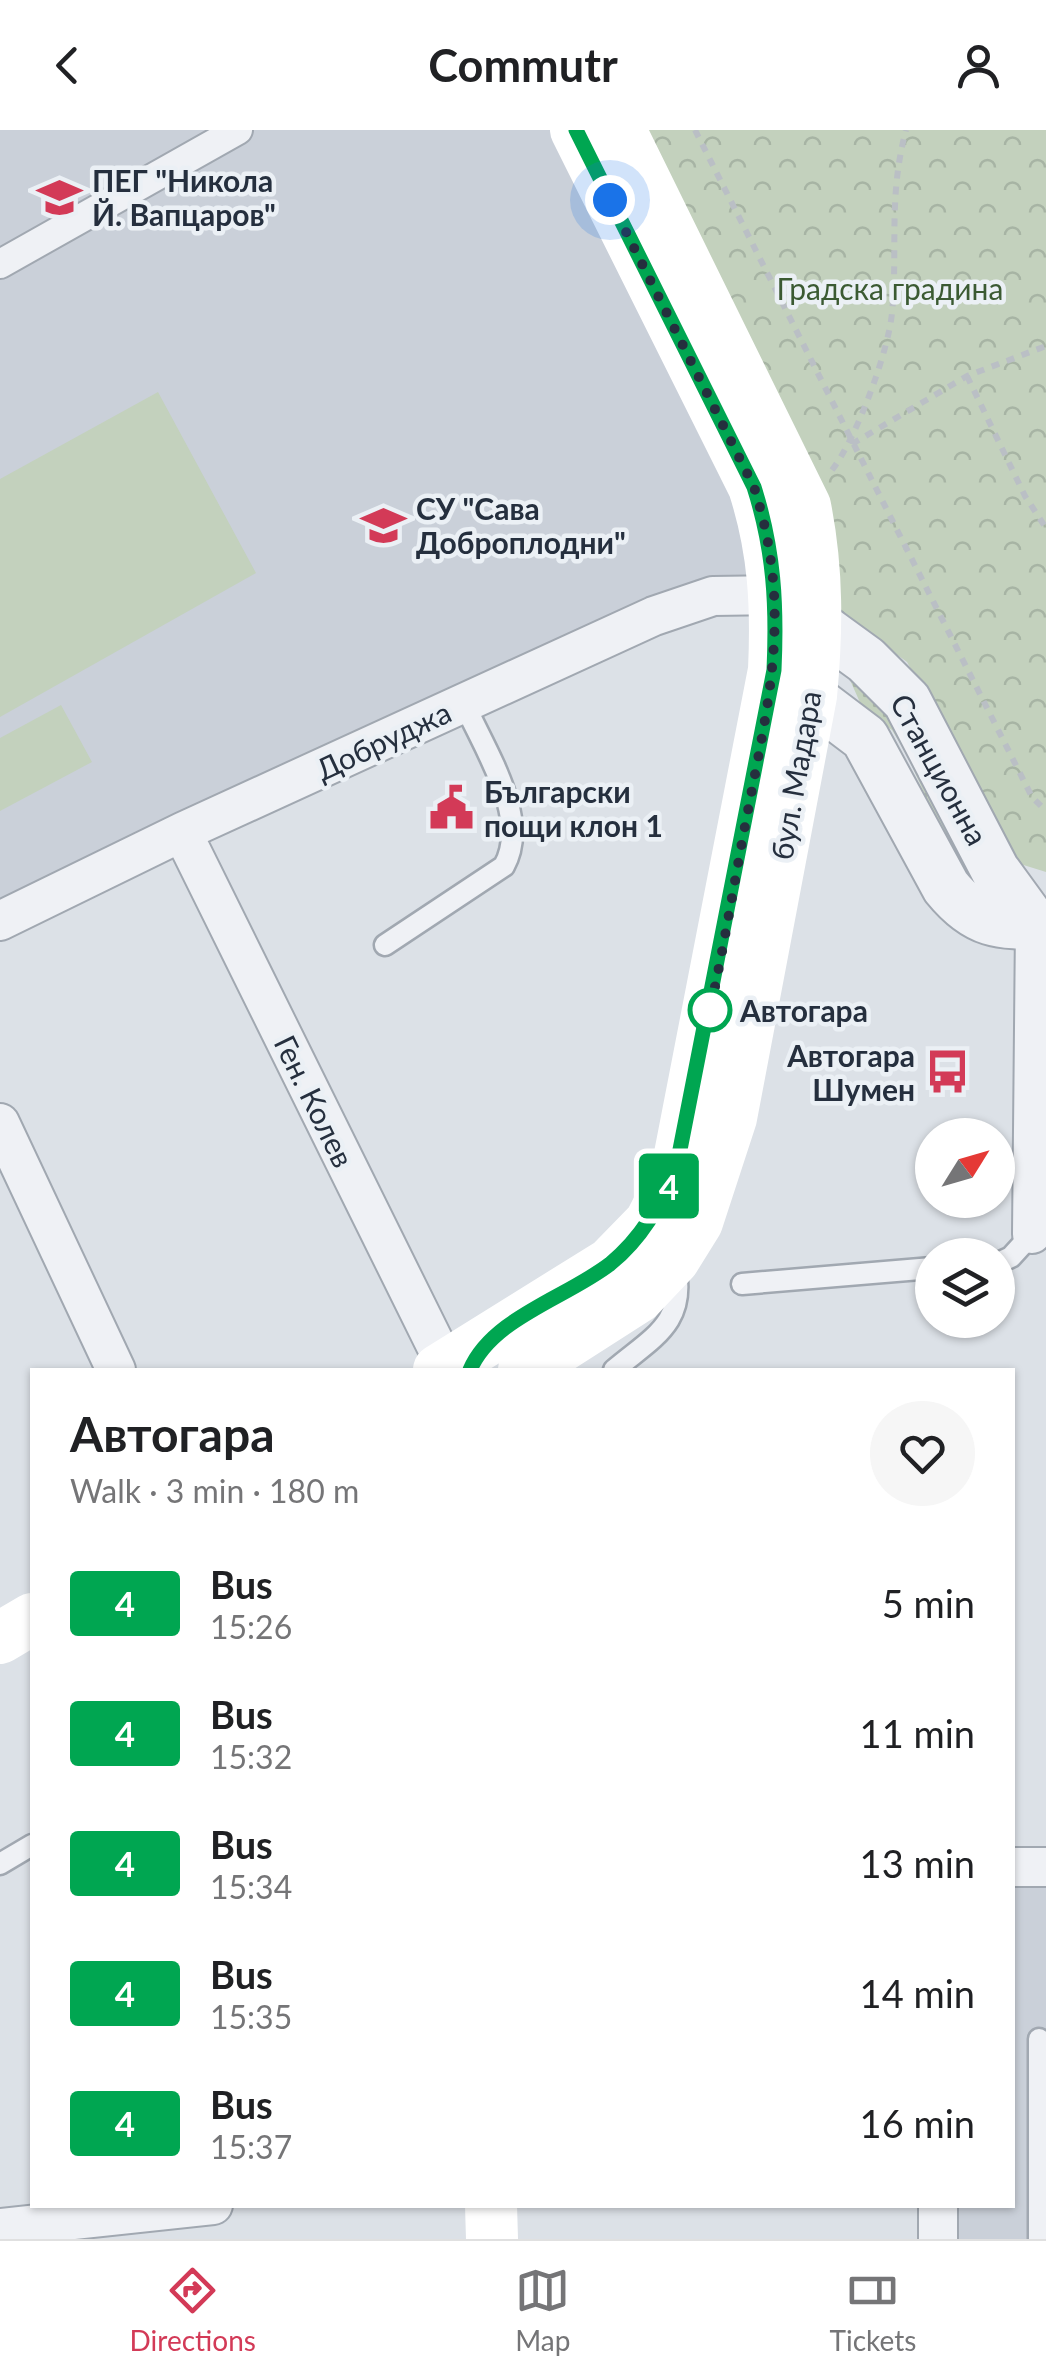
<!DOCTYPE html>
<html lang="en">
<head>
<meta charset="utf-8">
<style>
  :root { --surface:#fff; --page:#f6f6f6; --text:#202124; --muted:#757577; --line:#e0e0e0; --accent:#d33a57 }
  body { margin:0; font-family:Lato,sans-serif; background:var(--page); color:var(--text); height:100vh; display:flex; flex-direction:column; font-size:38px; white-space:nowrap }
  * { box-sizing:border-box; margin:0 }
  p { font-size:32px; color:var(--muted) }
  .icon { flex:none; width:55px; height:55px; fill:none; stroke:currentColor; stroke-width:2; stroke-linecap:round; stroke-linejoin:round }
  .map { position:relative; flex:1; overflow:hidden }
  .side { position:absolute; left:30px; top:1238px; width:985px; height:840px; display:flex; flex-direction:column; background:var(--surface); border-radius:0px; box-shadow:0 2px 8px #0004 }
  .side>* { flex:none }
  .badge { padding:0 20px; border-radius:8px; font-size:35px; line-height:65px }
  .needle { width:65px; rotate:53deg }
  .fabs { position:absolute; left:915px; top:988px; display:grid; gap:20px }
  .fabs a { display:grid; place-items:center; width:100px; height:100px; border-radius:50%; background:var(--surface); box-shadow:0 2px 8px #0004; font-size:50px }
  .you { position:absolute; width:50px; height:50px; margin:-25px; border:8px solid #fff; border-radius:50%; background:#1a73e8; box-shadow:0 0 0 15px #1a73e833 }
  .map>.badge { position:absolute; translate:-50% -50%; box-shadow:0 0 0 5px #fff }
  .round { display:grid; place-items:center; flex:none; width:105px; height:105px; border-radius:52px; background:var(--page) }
  .headline { display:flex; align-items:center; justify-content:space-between; height:170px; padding:0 40px }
  h1 { font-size:48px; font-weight:700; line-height:75px }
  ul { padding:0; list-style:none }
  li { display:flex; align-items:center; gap:30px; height:130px; padding:0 40px }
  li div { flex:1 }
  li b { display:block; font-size:38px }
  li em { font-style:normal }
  li .badge { min-width:110px; font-weight:700; text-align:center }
  header { display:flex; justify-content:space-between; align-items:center; height:130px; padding:0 40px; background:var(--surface); font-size:45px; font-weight:700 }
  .menu { display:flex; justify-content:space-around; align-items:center; height:140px; border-top:2px solid var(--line); background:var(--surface); font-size:28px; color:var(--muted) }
  .menu a { display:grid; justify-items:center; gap:5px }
  .menu .active { color:var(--accent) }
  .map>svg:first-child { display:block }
  .built { fill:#cad0d9 }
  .grass { fill:url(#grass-dots) }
  .park { fill:url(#park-crowns) }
  .garden { fill:#c3d1bd }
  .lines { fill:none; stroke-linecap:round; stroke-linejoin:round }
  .service-casing { stroke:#a1a8b1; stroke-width:25 }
  .pedestrian-casing { stroke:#a1a8b1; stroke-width:32 }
  .minor-casing { stroke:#a1a8b1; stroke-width:42 }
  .tertiary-casing { stroke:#a1a8b1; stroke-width:52 }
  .path { stroke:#babfc5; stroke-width:6; stroke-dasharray:8 8; stroke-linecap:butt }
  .service { stroke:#eff1f5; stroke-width:20 }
  .pedestrian { stroke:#eff1f5; stroke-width:28 }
  .minor { stroke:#eff1f5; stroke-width:38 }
  .tertiary { stroke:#eff1f5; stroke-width:48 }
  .secondary { stroke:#fff; stroke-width:52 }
  .line-casing { stroke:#fff; stroke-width:22 }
  .line { stroke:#00a651; stroke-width:15 }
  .walk { stroke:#252f3e; stroke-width:10; stroke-dasharray:0 18 }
  .stop-dot { fill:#fff; stroke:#00a651; stroke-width:5 }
  .labels { text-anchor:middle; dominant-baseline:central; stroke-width:9; stroke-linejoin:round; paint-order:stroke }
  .poi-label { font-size:30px; font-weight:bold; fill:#252f3e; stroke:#ebf0f5; text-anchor:start }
  .park-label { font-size:30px; fill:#3b5a32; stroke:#ebf0f5 }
  .street-label { font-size:30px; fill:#252f3e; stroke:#ebf0f5 }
  .stop-label { font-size:30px; font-weight:bold; fill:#252f3e; stroke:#ebf0f5; text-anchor:start }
</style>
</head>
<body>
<header><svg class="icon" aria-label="back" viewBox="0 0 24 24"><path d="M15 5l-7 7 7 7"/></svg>Commutr<svg class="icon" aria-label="person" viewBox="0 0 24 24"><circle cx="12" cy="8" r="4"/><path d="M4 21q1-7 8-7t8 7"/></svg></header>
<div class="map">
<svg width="1046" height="2109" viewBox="0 0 1046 2109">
  <defs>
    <pattern id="grass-dots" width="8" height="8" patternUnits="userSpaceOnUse" patternTransform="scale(2.5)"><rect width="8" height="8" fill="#c3d1bd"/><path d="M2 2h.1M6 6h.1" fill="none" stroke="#a7b4a4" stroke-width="1.8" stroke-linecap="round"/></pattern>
    <pattern id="park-crowns" width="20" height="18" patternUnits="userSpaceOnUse" patternTransform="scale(2.5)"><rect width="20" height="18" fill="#c3d1bd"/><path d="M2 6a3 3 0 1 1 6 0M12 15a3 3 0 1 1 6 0" fill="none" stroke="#a7b4a4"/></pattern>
  </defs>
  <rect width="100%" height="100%" fill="#dce1e7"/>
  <path class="built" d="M0,0H576L777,465L713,466L0,793Z
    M1013,1737H1046V2109H938V2075H1012Z"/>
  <path class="grass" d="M850,550L873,560L900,585L974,739L970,744L955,731L906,623L892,600L862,577Z"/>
  <path class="park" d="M638,0H1046V742L1017,733L907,532L840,483Z"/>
  <path class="garden" d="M158,262L256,443L0,587V349Z
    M61,575L92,632L0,681V608Z"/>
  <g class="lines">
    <defs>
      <path id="service" d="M385,815L504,736C531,688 484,619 464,573
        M998,1133L1011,1127L1032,1104H1039
        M742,1154L932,1138
        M614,1240C653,1207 687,1193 675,1136
        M0,1734L32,1715
        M1039,1909V2109"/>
      <path id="pedestrian" d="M0,134L238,0"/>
      <path id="minor" d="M182,702L448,1240
        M0,791L182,702L654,486L713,466L777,465
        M0,993L116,1240
        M1032,1104L1035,795
        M1012,1737H1046
        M938,2075V2109
        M0,2098L213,2075"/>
      <path id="tertiary" d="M789,474L866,530L907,571L995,740L1035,795
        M783,546L865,608L946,757C977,795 998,795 1046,795"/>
    </defs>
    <use href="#service" class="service-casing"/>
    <use href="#pedestrian" class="pedestrian-casing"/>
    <use href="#minor" class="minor-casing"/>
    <use href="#tertiary" class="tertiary-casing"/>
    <path class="path" d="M695,0L1032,667L1046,681
      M967,246L1025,366L1046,398
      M852,314L967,246L1046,216
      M832,340C856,309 888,223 892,183C898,118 888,67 906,0"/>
    <use href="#service" class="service"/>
    <use href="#pedestrian" class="pedestrian"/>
    <use href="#minor" class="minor"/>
    <use href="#tertiary" class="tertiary"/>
    <path class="secondary" d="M439,1240L611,1133L650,1093L677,1040L774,540C777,475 774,419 754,357L576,0
      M524,1240L638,1167L674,1129L697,1092L731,988L811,566C817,502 818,440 805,376L620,0
      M0,1508L32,1489
      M491,2075L492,2109"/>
  </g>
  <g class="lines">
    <defs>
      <path id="line" d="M470,1240C492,1188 566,1168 610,1134C642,1108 659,1076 676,1040L774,540C777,475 774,420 754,357L576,0"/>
    </defs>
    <use href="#line" class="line-casing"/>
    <use href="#line" class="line"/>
    <path class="walk" d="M610,70L754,357C793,480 769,569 746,691C734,754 724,817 710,880"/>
  </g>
  <defs>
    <symbol id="school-bare" viewBox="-9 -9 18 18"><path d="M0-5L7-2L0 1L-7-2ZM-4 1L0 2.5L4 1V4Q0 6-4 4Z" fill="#d33a57" stroke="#ebf0f5" stroke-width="2.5" paint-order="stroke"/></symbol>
    <symbol id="civic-bare" viewBox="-9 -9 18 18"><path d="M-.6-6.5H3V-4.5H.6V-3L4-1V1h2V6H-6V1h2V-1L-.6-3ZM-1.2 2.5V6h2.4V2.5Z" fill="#d33a57" stroke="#ebf0f5" stroke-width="2.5" paint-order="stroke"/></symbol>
    <symbol id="bus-bare" viewBox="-9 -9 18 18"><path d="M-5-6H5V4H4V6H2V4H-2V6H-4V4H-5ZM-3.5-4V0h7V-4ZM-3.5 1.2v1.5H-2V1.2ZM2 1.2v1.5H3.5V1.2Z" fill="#d33a57" stroke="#ebf0f5" stroke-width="2.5" paint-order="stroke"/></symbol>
  </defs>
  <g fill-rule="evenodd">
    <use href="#school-bare" x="28" y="36" width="63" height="63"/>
    <use href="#school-bare" x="352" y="364" width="63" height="63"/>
    <use href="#civic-bare" x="420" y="646" width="63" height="63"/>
    <use href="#bus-bare" x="916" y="910" width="63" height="63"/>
  </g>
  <circle class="stop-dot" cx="710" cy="880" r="20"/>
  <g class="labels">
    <g class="poi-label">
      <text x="92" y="50">ПЕГ "Никола<tspan x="92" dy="34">Й. Вапцаров"</tspan></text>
      <text x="416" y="378">СУ "Сава<tspan x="416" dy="34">Доброплодни"</tspan></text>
      <text x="484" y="661">Български<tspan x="484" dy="34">пощи клон 1</tspan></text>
      <text x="915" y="925" text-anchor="end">Автогара<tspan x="915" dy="34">Шумен</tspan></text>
    </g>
    <g class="park-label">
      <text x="890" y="158">Градска градина</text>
    </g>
    <g class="street-label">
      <text transform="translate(383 610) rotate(-25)">Добруджа</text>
      <text transform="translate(940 639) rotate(61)">Станционна</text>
      <text transform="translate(795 645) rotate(-80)">бул. Мадара</text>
      <text transform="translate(315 971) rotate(64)">Ген. Колев</text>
    </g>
    <g class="stop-label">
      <text x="740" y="880">Автогара</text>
    </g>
  </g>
</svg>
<div class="fabs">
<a><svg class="needle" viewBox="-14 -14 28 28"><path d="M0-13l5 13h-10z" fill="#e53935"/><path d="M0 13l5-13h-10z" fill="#757577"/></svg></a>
<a><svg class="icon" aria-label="layers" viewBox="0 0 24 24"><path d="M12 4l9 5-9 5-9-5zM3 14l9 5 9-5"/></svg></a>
</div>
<div class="you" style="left:610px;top:70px"></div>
<b class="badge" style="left:669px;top:1056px;background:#00a651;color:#fff">4</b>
<section class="side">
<div class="headline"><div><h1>Автогара</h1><p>Walk · 3 min · 180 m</p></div><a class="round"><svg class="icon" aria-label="heart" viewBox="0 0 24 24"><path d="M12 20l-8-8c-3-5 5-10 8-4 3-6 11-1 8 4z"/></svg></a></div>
<ul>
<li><span class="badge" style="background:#00a651;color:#fff">4</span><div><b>Bus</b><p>15:26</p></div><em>5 min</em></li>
<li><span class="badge" style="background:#00a651;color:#fff">4</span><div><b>Bus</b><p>15:32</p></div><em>11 min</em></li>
<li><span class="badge" style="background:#00a651;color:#fff">4</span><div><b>Bus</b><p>15:34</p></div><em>13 min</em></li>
<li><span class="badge" style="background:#00a651;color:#fff">4</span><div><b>Bus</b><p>15:35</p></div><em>14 min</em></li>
<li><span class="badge" style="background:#00a651;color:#fff">4</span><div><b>Bus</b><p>15:37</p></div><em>16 min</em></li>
</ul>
</section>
</div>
<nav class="menu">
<a class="active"><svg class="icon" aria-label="directions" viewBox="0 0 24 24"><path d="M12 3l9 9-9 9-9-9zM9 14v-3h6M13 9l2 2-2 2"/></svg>Directions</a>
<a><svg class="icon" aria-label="map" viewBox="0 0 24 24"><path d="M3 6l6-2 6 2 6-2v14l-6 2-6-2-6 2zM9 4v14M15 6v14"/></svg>Map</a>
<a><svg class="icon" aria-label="tickets" viewBox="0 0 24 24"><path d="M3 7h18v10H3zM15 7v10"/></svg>Tickets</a>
</nav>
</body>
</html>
